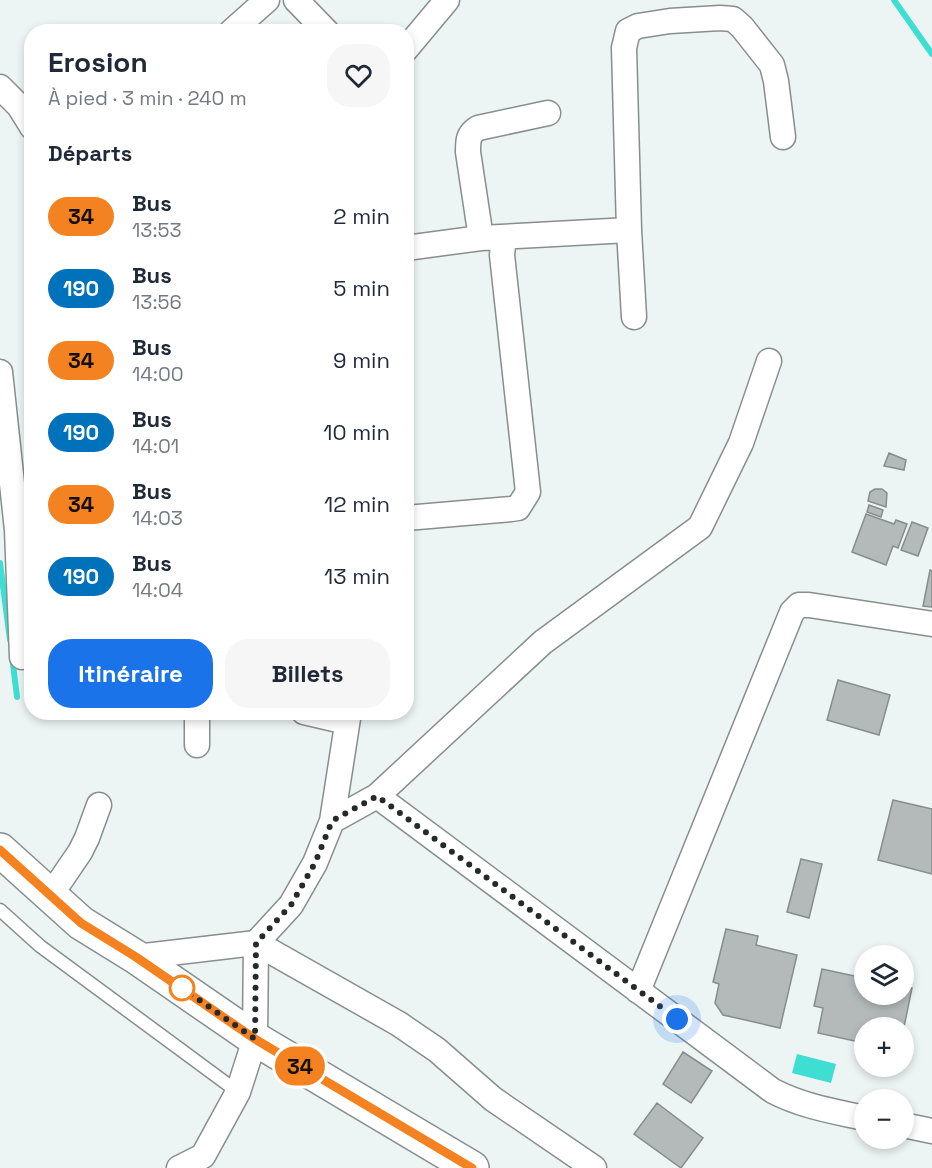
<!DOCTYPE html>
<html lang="fr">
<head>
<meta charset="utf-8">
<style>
  :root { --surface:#fff; --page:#f6f6f7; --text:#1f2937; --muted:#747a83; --accent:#1a73e8 }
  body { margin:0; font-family:"Space Grotesk",sans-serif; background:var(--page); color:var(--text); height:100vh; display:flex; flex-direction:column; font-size:22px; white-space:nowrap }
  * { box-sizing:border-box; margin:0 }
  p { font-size:20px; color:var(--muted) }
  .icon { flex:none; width:33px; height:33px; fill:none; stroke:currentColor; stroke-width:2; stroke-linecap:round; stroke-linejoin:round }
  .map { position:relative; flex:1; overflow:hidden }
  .drawer { position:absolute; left:24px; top:24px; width:390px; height:696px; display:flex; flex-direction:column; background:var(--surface); border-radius:24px; box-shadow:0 3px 9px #0003 }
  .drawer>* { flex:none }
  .badge { padding:0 12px; border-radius:20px; font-size:21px; line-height:39px }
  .tools { position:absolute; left:854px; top:945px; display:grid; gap:12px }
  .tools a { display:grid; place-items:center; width:60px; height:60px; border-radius:50%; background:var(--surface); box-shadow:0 3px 9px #0003; font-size:30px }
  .you { position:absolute; width:30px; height:30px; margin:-15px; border:4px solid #fff; border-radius:50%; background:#1a73e8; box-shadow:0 0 0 9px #1a73e833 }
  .map>.badge { position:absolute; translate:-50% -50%; box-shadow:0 0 0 3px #fff }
  h2 { padding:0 24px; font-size:22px; line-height:54px }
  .round { display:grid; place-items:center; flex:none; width:63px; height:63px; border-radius:24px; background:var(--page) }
  .overview { display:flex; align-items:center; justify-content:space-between; height:102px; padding:0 24px }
  h1 { font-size:28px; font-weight:700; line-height:45px }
  .primary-button { display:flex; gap:12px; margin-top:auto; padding:12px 24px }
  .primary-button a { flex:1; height:69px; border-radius:24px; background:var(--accent); color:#fff; font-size:24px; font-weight:700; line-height:69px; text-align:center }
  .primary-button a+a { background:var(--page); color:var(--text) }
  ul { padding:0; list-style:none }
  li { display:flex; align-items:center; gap:18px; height:72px; padding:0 24px }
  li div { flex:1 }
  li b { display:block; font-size:22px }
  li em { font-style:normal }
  li .badge { min-width:66px; font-weight:700; text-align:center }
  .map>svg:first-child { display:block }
  .water { fill:#3fded3 }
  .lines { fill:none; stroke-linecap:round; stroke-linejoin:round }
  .stream { stroke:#3fded3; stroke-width:6 }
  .building { fill:#b3bab9; stroke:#868d8c; stroke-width:1.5 }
  .service-casing { stroke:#878e8d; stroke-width:15 }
  .minor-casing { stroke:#878e8d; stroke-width:27 }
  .primary-casing { stroke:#878e8d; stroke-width:36 }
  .service { stroke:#fff; stroke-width:12 }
  .minor { stroke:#fff; stroke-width:24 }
  .primary { stroke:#fff; stroke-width:33 }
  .line-casing { stroke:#fff; stroke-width:14 }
  .line { stroke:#f58220; stroke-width:9 }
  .walk { stroke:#262929; stroke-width:6; stroke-dasharray:0 10.8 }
  .stop-dot { fill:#fff; stroke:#f58220; stroke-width:3 }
</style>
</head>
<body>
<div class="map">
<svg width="932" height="1168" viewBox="0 0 932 1168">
  <rect width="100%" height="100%" fill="#edf5f4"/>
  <path class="water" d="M797,1054L836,1064L831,1083L792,1073Z"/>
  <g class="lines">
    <path class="stream" d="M894,0L932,54
      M0,563L10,640
      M12,656L17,697"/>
  </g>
  <path class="building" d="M889,453L906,460L904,470L884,466Z
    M875,489H882L887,493L886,507L868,501L870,492Z
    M869,505L883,510L881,517L867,512Z
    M866,514L894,524L896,520L907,524L898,548L893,546L886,565L852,552Z
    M912,522L928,528L918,556L901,550Z
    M930,570L932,571V607L923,606Z
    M838,680L890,695L879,735L827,720Z
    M893,800L932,809V874L878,860Z
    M801,859L822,864L809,918L787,912Z
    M726,929L758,936L756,945L797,955L780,1028L723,1015L715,1003L719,984L713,982Z
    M822,969L864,978V994H903V986L912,988L903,1032V1028H864V1043L818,1033L823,1008L814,1006Z
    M683,1052L712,1071L691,1103L663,1084Z
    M657,1103L703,1138L681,1168L634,1134Z"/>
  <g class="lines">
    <defs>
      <path id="service" d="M0,910L40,946L238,1092"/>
      <path id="minor" d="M296,0L327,32
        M231,32L267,0
        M406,49L447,0
        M0,87L19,106L32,127
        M481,238L468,152C468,140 468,134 478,128L548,113
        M406,248L481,238L629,230
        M634,317L629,230L624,48L628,31L638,26L670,21L720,18L733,19L742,27L772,65L776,81L783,137
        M0,372L17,530L22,657
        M406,518L511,509L518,508L528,492L502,255L504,237
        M197,712V745
        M304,712L347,722
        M377,796L773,1091C802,1106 832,1111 864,1118
        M332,821L377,796L543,642L700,527L741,443L769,361
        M50,896L80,852L87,838L99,805
        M136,957L256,943L291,905L315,863L332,821L349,712
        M638,991L792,612L799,605H809L932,624
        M903,1125L932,1131
        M179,1168L203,1156L238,1092L255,1039L256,943L399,1024L437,1050L493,1099L594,1168"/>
      <path id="primary" d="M0,850L81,923L136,957L255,1039L472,1168"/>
    </defs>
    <use href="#service" class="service-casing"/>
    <use href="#minor" class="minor-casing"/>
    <use href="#primary" class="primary-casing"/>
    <use href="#service" class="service"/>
    <use href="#minor" class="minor"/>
    <use href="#primary" class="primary"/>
  </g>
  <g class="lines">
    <defs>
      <path id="line" d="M0,850L81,923L136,957L255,1039L472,1168"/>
    </defs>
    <use href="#line" class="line-casing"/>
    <use href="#line" class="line"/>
    <path class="walk" d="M182,988L255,1039L256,943L291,905L315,863L332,821L377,796L677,1019"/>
  </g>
  <circle class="stop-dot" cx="182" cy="988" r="12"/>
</svg>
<div class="tools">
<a><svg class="icon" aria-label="layers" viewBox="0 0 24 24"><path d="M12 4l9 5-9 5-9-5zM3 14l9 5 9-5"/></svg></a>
<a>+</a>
<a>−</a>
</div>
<div class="you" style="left:677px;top:1019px"></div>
<b class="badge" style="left:300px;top:1066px;background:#f58220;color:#111">34</b>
<section class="drawer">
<div class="overview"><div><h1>Erosion</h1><p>À pied · 3 min · 240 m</p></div><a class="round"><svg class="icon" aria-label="heart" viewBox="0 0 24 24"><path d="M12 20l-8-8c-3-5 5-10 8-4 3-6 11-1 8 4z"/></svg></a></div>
<h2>Départs</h2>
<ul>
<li><span class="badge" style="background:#f58220;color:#111">34</span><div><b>Bus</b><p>13:53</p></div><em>2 min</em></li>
<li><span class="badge" style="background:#0072bc;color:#fff">190</span><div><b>Bus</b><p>13:56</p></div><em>5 min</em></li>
<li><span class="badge" style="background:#f58220;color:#111">34</span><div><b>Bus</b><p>14:00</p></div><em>9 min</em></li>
<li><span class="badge" style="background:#0072bc;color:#fff">190</span><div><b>Bus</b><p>14:01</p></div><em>10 min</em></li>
<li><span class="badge" style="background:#f58220;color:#111">34</span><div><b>Bus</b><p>14:03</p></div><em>12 min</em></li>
<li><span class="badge" style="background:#0072bc;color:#fff">190</span><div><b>Bus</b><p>14:04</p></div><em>13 min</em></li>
</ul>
<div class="primary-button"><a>Itinéraire</a><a>Billets</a></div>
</section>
</div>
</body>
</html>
